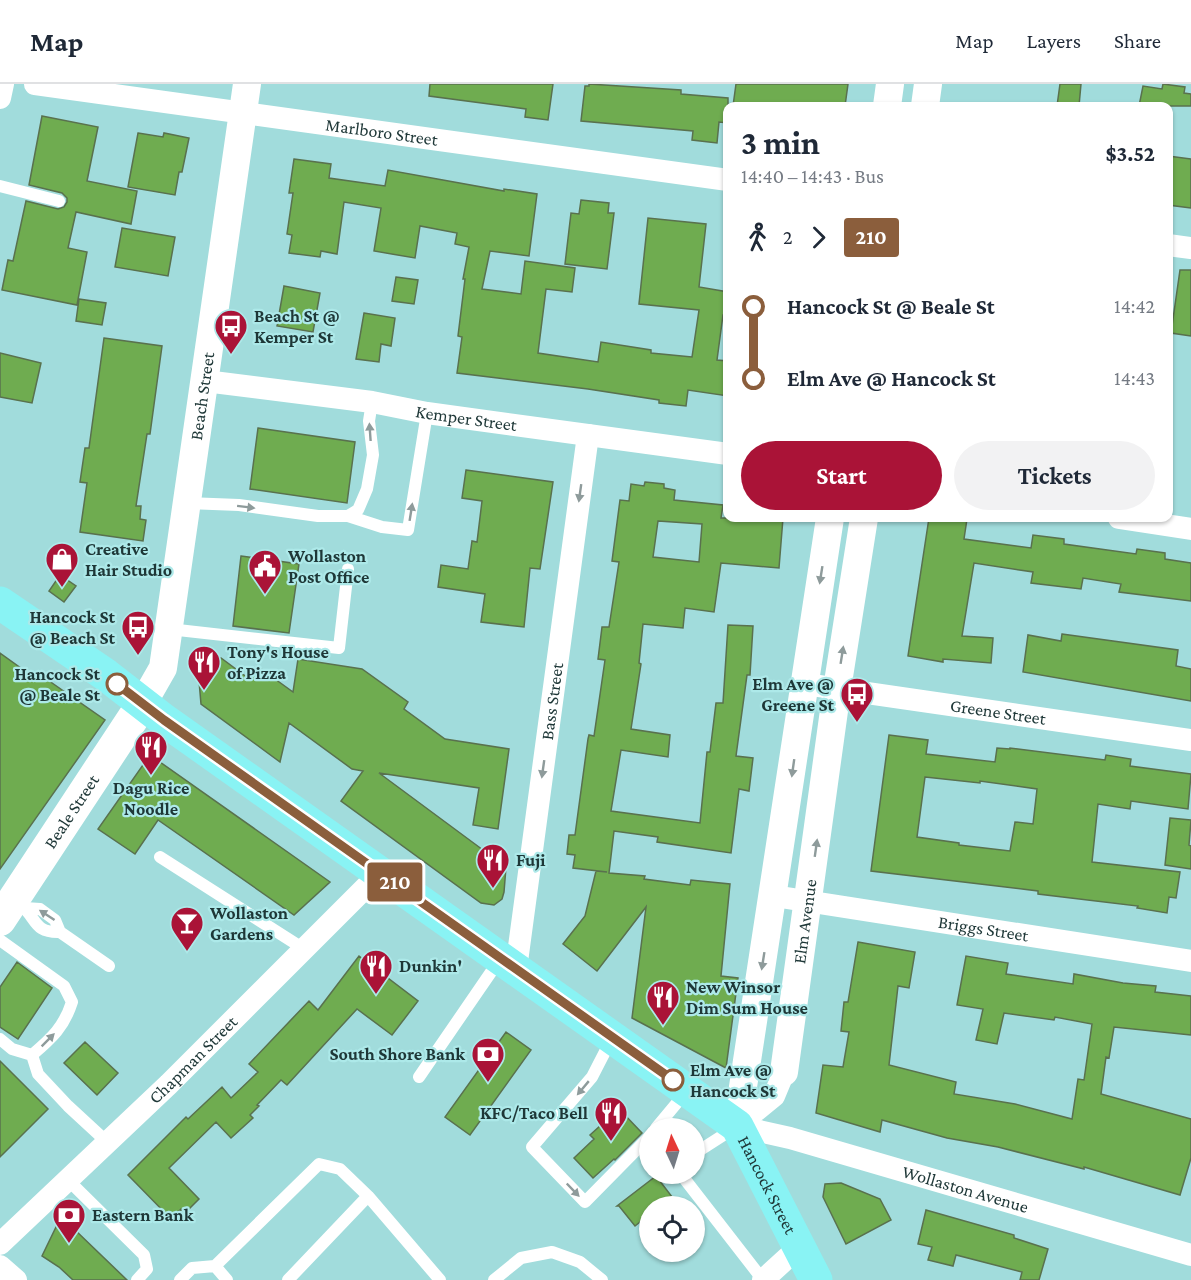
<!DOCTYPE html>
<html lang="en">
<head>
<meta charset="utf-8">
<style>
  :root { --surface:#fff; --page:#f2f2f3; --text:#1f2937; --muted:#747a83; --line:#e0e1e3; --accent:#aa1337 }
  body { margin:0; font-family:"Crimson Pro",serif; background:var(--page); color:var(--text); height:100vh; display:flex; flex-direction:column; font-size:22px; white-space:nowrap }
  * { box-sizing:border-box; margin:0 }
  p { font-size:20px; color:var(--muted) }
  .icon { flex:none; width:33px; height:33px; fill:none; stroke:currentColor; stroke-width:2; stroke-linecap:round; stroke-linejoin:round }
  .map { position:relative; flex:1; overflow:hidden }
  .details { position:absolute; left:723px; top:18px; width:450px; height:420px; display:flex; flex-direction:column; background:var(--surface); border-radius:12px; box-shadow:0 2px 4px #0004 }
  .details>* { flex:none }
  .badge { padding:0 12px; border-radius:4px; font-size:21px; line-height:39px }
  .needle { width:39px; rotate:356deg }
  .controls { position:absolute; left:639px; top:1034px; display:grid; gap:12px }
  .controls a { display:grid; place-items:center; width:66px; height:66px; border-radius:50%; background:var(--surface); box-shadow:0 2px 4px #0004; font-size:30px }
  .map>.badge { position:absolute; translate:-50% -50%; box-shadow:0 0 0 3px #fff }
  .legs { display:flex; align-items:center; gap:9px; height:66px; padding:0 18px; font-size:20px }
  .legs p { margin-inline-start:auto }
  .headline { display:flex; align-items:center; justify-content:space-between; height:102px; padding:0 18px }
  h1 { font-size:33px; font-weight:700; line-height:45px }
  .cta { display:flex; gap:12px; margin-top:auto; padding:12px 18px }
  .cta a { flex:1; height:69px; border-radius:36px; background:var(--accent); color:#fff; font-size:24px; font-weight:700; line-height:69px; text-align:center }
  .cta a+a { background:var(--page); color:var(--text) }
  ul { padding:0 18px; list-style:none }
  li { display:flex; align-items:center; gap:21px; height:72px; font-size:22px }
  li i { display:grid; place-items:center; width:9px; height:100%; margin:0 8px; background:currentColor }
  li i::after { content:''; width:15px; height:15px; margin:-8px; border:4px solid; border-radius:50%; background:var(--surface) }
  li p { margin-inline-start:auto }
  li:first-child i { background:linear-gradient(#0000 50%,currentColor 0) }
  li:last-child i { background:linear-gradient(currentColor 50%,#0000 0) }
  header { display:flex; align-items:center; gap:36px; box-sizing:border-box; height:84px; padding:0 30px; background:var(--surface); border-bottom:2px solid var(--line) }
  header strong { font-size:28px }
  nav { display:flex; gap:33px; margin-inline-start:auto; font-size:21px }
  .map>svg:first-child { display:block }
  .building { fill:#6fac50; stroke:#59714e; stroke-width:1.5; fill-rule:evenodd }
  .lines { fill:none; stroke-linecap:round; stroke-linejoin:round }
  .service { stroke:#fff; stroke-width:12 }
  .minor { stroke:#fff; stroke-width:22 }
  .tertiary { stroke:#fff; stroke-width:28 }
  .secondary { stroke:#fff; stroke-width:32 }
  .primary { stroke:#89f3f4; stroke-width:33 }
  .oneway { fill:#8e9b9b }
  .line-1-casing { stroke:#fff; stroke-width:14 }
  .line-1 { stroke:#8b5e3c; stroke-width:9 }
  .stop-1-dot { fill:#fff; stroke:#8b5e3c; stroke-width:3 }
  .labels { text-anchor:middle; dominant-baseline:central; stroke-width:4.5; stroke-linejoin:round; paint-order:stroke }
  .street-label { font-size:18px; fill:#1e3737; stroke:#ade9e9 }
  .poi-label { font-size:18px; font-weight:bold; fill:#1e3737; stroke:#ade9e9; text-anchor:start }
  .stop-label { font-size:18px; font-weight:bold; fill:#1e3737; stroke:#ade9e9; text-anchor:end }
</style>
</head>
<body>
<header>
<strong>Map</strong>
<nav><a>Map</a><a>Layers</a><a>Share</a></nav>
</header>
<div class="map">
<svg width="1191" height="1196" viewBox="0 0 1191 1196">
  <rect width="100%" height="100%" fill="#a1dcdc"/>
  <path class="building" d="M430,0H553L548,36L525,33L526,25L429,12Z
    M589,0L681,6V10L728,14V39L719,38L717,59L692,56L693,47L581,37L585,2H589Z
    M736,0H848L845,22H733Z
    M1060,0H1081L1079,22H1057Z
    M1163,0L1185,3L1184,9L1191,10V22H1139L1143,2L1162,5Z
    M42,32L98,43L87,97L137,107L131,140L76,128L68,164L87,168L77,221L2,206L8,176L13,177L26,117L58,125L64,123L67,118V114L62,109L29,101Z
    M138,49L163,53L164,49L189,54L182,88H179L175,111L128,103Z
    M1168,72L1191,75V124L1168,121Z
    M294,75L331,80L329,94L385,102L388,86L504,107V105L537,110L529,172L490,167L482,205L521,210L525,177L575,184L572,208L546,205L538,269L598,278L601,258L651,266V269L692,273L699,226L639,220L648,134L706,140L699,203L728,208V231H723L717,276L728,277V312L688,306L686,322L659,319V316L588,305L457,289L462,253L458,252L465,195H463L469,163L455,160L457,149L420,142L415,174L374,167L381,124L344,118L337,170L321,167L320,173L289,169L292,151L287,150L293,109H289Z
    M581,116L609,119L608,129H614L607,185L565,180L571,129L579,130Z
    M122,144L175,153L168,192L115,183Z
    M1180,186H1191V252L1171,249Z
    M396,193L418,196L414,220L392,217Z
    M284,202L320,209L313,248L277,242Z
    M79,215L106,219L102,241L76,237Z
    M364,229L395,234L391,262L381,260L379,278L356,275Z
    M104,254L162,262L150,350H147L136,422H141L140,435L146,436L143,457L80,448L87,399L80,398L85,364H89Z
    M0,269L41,279L32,319L0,313Z
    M258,344L355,358L347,419L250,405Z
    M466,386L553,398L540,485L530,484L524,543L481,538L485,510L438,503L441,481L468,485L472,457L477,458L482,417L462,414Z
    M645,398L664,400V404L675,406L674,416L723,421L721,434H783L779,484L721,479L714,528L685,524L683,544L643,540L639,579L641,580L631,645L670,651L668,673L621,666L611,727L700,739L707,668H710L716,619H723L728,541L753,542L750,591H747L736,672L753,674L749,707L739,705L731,769L657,758L658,753L614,747L609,789L645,792L644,795L690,801L691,796L730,800L721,892L738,894L726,984L632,934L646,823L597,887L563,860L585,832L596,787L607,788L573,784L575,771L567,770L569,751H575L588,655L589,651L594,652L605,576L598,575L602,543H609L619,478L612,477L620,416L629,417L631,400L644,402ZM658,437L702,440L699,478L653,473Z
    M929,434L967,435L964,455L1031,464L1033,451L1064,455V460L1136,470L1137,465L1165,469V475L1191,479V517L1119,508L1121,500L1083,494L1081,505L1031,499L1033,488L974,479L962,552L993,554L991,579L943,575V578L908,572Z
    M241,472L299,480L289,549L233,542Z
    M60,491L76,502L64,518L49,507Z
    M1062,550L1178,566L1176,582L1191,585V617L1023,588L1028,551L1061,557Z
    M0,569L39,597L42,592L105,636L0,785Z
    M197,573L221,574L248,594L257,582L293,608L298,575L362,585L408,618L404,625L445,655L509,665L498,745L473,741L479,704L379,689L506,783L504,808L502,815L494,821L481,819L341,717L363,687L352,685L289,639L280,678L201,620Z
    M889,651L928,656L926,670L995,678L997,664L1010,665V664L1105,676L1106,671L1131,675L1130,682L1191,690L1188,725L1131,717L1130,725L1098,720L1092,778L1180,788L1176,814L1169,813L1167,829L1137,824L1138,822L1038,810V807L871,787ZM925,693L980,699V697L1037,705L1033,740L1015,738L1010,767L959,761V759L917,753Z
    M150,671L330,798L294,831L158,736L135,770L98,745Z
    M1170,734L1191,736L1189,761L1191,762V785L1165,781Z
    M858,858L915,868L909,904L898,902L889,981L956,998L954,1010L1015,1020L1072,1035L1078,995L1084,996L1092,940L1055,933L1054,936L1004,929L997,960L976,956L983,925L957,921L966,872L1008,879L1006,890L1073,900L1074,890L1123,899L1156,902L1155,908L1191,912V951L1114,943L1109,974L1106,973L1101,1010L1191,1035V1074L1180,1111L1084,1083V1085L998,1063L947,1054L882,1036L880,1048L816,1029L823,981L843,983L849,948L841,947L844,918H848Z
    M359,872L418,917L392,951L357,925L287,1001L281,996L257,1021L259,1022L250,1031L253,1034L231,1054L216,1038L169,1084L199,1115L185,1129L181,1125L171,1135L128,1091L186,1033L188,1035L222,1003L231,1014L258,988L249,980L309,917L318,926Z
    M17,878L52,904L18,955L0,943V903Z
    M506,948L531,966L470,1051L445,1033Z
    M85,958L118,989L97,1011L64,979Z
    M0,977L48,1025L0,1073Z
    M622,1028L642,1049L615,1076L614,1075L593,1094L574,1074L594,1055L590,1051L611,1032L614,1035Z
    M656,1092L679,1122H650V1130L635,1142L619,1122H617Z
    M841,1099L880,1115L891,1136L846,1160L823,1113L825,1100Z
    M926,1126L1014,1151V1154L1048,1165L1039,1196H1020L1022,1188L956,1171L953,1182L928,1176L932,1163L918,1160Z
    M57,1141L70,1147L73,1144L127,1196H73L59,1183L42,1172Z"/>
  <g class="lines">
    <path class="service" d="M0,102L59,117
      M187,419L239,421L318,432H348L358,426L367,405L373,371L369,337L372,318
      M348,432L382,443L408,446L427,329
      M169,545L339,564L348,485
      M160,773L304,865
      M22,822C37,835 34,849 60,848
      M25,824L40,825L55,836L60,848L109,882
      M0,856L64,902L72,918C64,943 52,954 32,971L12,965L0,955
      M611,956L592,993L532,1063L585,1118L650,1052
      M32,971L38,990L68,1022L107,1058
      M419,993L500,875
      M656,1044L686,1008
      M694,1070L736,1043
      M680,1089L763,1196
      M67,1095L144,1171L147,1185L137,1196
      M215,1182L227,1196
      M180,1196L192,1184L215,1182L319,1080L340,1085L368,1112L440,1196
      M288,1196L368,1112
      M494,1196L521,1174L552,1168L580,1178L602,1196"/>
    <g class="minor">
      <path id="s1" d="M35,0L728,96"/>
      <path d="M0,14L3,0"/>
      <path d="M1168,161L1191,164"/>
      <path id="s2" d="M205,297L372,318L427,329L728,370"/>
      <path d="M1119,434L1191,445"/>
      <path id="s3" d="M805,600L1191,656"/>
      <path id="s4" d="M774,812L1191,877"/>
      <path id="s5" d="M516,885L588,351"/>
      <path id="s6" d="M737,1042L790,1054L1191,1171"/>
      <path d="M737,1042L774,1012L784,988"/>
      <path id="s7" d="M0,1160L169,1000L381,788"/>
      <path d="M0,1182L16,1196"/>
      <path d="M763,1196L798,1164"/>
    </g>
    <g class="tertiary">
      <path d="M887,22L890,0"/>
      <path d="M925,22L928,0"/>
      <path id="s8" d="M143,619L163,584L247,0"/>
      <path id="s9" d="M784,988L837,605L864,434"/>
      <path d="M737,1042L830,434"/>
    </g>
    <path class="secondary" id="s10" d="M0,836L143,619"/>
    <path class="primary" id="s11" d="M0,519L106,591L164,636L737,1042L816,1196"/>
  </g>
  <defs><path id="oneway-solid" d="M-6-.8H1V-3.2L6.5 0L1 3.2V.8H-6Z" transform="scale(1.5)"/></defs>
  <g class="oneway">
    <use href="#oneway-solid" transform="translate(370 348) rotate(-94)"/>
    <use href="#oneway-solid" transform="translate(580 409) rotate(98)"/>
    <use href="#oneway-solid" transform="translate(246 423) rotate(7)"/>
    <use href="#oneway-solid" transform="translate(411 428) rotate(-81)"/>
    <use href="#oneway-solid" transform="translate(821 491) rotate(99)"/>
    <use href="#oneway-solid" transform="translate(842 571) rotate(-81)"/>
    <use href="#oneway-solid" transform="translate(793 684) rotate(98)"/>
    <use href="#oneway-solid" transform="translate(543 685) rotate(98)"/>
    <use href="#oneway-solid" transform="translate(816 764) rotate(-82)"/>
    <use href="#oneway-solid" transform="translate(47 831) rotate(-147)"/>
    <use href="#oneway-solid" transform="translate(763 877) rotate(99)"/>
    <use href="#oneway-solid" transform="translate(48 956) rotate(-45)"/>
    <use href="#oneway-solid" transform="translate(583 1004) rotate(130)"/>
    <use href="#oneway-solid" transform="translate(573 1106) rotate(46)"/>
  </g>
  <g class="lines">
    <defs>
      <path id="line-1" d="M117,600L164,636L673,996"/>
    </defs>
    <use href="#line-1" class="line-1-casing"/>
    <use href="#line-1" class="line-1"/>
  </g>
  <defs>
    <symbol id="bus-pin" viewBox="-11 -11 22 30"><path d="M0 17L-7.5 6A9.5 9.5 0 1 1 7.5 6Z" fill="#aa1337" stroke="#ade9e9"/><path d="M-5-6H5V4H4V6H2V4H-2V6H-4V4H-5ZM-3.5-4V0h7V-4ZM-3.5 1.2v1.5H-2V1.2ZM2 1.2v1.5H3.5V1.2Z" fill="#fff"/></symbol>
    <symbol id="shop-pin" viewBox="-11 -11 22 30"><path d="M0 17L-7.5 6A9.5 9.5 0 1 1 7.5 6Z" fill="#aa1337" stroke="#ade9e9"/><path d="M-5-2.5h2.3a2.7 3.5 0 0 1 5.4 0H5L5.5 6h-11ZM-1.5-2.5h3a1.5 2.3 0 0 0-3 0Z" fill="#fff"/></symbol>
    <symbol id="civic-pin" viewBox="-11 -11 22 30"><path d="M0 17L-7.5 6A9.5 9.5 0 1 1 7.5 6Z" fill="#aa1337" stroke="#ade9e9"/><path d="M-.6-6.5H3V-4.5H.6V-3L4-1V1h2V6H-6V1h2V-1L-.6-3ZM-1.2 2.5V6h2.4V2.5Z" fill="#fff"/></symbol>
    <symbol id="restaurant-pin" viewBox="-11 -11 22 30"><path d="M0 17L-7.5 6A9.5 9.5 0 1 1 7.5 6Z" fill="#aa1337" stroke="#ade9e9"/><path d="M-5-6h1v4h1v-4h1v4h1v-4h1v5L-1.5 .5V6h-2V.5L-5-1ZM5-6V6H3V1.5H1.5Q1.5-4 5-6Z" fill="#fff"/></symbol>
    <symbol id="bar-pin" viewBox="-11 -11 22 30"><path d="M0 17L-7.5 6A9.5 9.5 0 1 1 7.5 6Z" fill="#aa1337" stroke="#ade9e9"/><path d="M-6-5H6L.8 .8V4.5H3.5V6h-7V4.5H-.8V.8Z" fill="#fff"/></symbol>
    <symbol id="bank-pin" viewBox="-11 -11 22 30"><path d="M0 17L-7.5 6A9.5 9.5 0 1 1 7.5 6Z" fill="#aa1337" stroke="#ade9e9"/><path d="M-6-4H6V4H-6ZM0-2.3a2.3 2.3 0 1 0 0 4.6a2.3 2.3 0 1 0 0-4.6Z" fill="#fff"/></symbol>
  </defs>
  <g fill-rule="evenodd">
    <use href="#bus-pin" x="212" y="223" width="38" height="52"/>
    <use href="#shop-pin" x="43" y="456" width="38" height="52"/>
    <use href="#civic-pin" x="246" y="463" width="38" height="52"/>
    <use href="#bus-pin" x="119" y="524" width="38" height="52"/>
    <use href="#restaurant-pin" x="185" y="559" width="38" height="52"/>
    <use href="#bus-pin" x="838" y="591" width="38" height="52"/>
    <use href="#restaurant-pin" x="132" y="644" width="38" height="52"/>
    <use href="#restaurant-pin" x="474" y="757" width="38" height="52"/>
    <use href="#bar-pin" x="168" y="820" width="38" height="52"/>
    <use href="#restaurant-pin" x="357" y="863" width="38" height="52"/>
    <use href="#restaurant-pin" x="644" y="894" width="38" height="52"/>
    <use href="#bank-pin" x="469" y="951" width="38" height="52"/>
    <use href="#restaurant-pin" x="592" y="1010" width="38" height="52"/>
    <use href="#bank-pin" x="50" y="1112" width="38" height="52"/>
  </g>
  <g class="stop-1-dot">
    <circle cx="117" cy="600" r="10"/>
    <circle cx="673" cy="996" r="10"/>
  </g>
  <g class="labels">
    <g class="street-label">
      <text stroke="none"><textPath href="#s1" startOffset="350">Marlboro Street</textPath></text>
      <text stroke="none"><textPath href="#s8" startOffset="315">Beach Street</textPath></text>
      <text stroke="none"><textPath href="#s2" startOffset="264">Kemper Street</textPath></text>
      <text stroke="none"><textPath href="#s5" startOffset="270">Bass Street</textPath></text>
      <text stroke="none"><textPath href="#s3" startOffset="195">Greene Street</textPath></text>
      <text stroke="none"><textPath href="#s10" startOffset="130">Beale Street</textPath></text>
      <text stroke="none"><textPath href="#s9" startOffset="152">Elm Avenue</textPath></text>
      <text stroke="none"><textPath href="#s4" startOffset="212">Briggs Street</textPath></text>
      <text stroke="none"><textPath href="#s7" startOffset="267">Chapman Street</textPath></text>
      <text stroke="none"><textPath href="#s11" startOffset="970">Hancock Street</textPath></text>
      <text stroke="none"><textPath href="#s6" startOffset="237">Wollaston Avenue</textPath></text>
    </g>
    <g class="poi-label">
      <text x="254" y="232">Beach St @<tspan x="254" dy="21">Kemper St</tspan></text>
      <text x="85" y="465">Creative<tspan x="85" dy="21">Hair Studio</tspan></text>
      <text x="288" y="472">Wollaston<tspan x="288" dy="21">Post Office</tspan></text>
      <text x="115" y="533" text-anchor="end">Hancock St<tspan x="115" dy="21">@ Beach St</tspan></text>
      <text x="227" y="568">Tony's House<tspan x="227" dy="21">of Pizza</tspan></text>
      <text x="834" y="600" text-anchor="end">Elm Ave @<tspan x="834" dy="21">Greene St</tspan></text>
      <text x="151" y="704" text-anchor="middle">Dagu Rice<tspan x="151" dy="21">Noodle</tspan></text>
      <text x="516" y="776">Fuji</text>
      <text x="210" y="829">Wollaston<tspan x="210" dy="21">Gardens</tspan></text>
      <text x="399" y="882">Dunkin'</text>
      <text x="686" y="903">New Winsor<tspan x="686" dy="21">Dim Sum House</tspan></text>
      <text x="465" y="970" text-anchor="end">South Shore Bank</text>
      <text x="588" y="1029" text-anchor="end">KFC/Taco Bell</text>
      <text x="92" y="1131">Eastern Bank</text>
    </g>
    <g class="stop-label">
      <text x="100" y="590">Hancock St<tspan x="100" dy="21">@ Beale St</tspan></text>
      <text x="690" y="986" text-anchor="start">Elm Ave @<tspan x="690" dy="21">Hancock St</tspan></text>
    </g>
  </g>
</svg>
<div class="controls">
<a><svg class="needle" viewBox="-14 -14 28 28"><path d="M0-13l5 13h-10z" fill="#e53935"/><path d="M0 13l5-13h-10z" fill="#747a83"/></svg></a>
<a><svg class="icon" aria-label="locate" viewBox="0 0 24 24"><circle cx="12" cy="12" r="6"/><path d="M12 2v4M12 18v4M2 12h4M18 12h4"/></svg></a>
</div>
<b class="badge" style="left:395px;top:798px;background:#8b5e3c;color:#fff">210</b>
<section class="details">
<div class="headline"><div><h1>3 min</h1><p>14:40 – 14:43 · Bus</p></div><b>$3.52</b></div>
<div class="legs"><svg class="icon" aria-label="walk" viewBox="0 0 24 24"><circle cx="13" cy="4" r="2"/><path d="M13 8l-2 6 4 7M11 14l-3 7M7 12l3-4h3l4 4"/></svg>2<svg class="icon" aria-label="forward" viewBox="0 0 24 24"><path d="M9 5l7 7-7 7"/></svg><b class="badge" style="background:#8b5e3c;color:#fff">210</b></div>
<ul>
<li><i style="color:#8b5e3c"></i><b>Hancock St @ Beale St</b><p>14:42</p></li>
<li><i style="color:#8b5e3c"></i><b>Elm Ave @ Hancock St</b><p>14:43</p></li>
</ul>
<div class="cta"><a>Start</a><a>Tickets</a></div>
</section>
</div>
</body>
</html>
